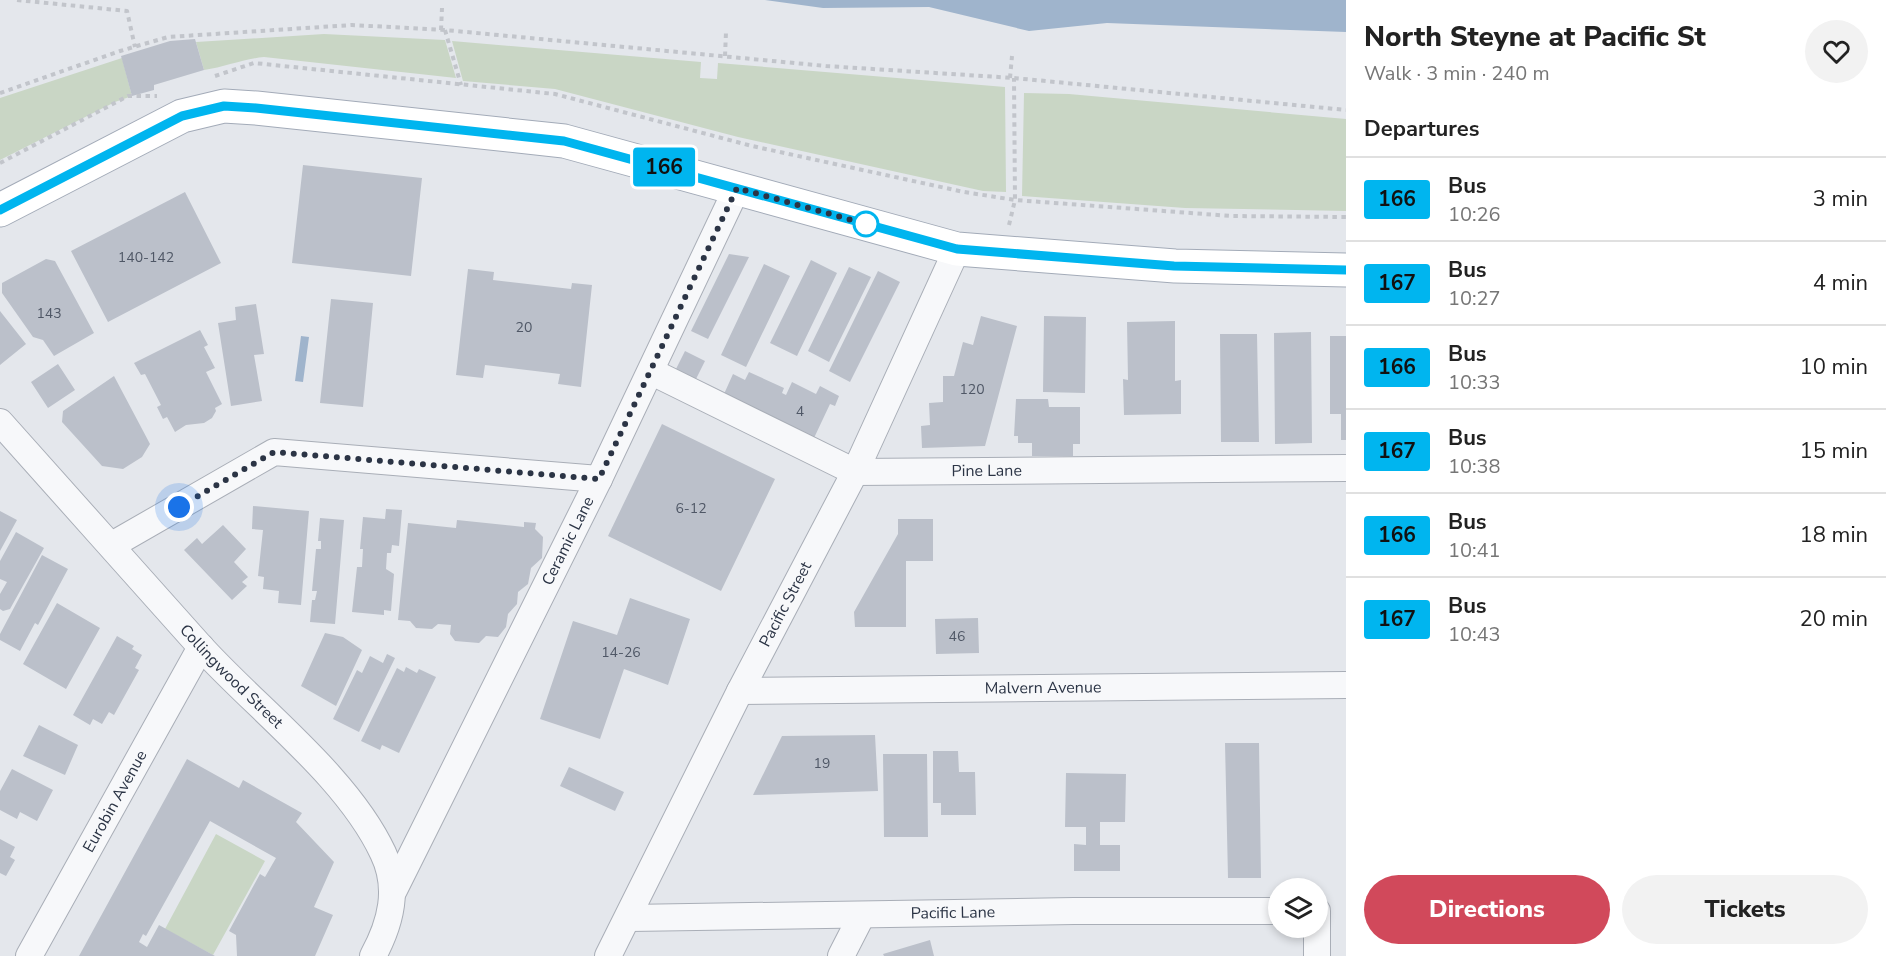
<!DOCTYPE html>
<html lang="en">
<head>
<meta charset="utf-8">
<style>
  :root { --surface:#fff; --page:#f2f2f2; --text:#222; --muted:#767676; --line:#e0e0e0; --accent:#d1495b }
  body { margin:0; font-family:"Nunito Sans",sans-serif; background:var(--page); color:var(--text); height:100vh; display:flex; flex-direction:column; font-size:22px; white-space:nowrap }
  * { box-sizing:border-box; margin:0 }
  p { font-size:20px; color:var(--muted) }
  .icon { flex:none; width:33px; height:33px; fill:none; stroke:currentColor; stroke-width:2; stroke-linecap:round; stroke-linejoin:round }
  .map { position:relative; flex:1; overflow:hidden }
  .details { display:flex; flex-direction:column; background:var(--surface); width:540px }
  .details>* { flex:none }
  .badge { padding:0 12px; border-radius:4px; font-size:21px; line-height:39px }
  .controls { position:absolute; left:1268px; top:878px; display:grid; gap:12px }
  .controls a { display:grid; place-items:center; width:60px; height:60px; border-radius:50%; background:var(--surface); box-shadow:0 3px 9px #0003; font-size:30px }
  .you { position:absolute; width:30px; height:30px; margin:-15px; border:4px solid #fff; border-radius:50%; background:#1a73e8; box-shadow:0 0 0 9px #1a73e833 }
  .map>.badge { position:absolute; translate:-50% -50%; box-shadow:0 0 0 3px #fff }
  h2 { padding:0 18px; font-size:22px; line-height:54px }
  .round { display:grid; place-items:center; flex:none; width:63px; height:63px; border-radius:32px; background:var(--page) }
  .summary { display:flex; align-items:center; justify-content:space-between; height:102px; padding:0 18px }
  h1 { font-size:28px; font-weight:800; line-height:45px }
  .action { display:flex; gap:12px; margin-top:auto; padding:12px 18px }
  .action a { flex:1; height:69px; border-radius:36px; background:var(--accent); color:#fff; font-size:24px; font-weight:800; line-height:69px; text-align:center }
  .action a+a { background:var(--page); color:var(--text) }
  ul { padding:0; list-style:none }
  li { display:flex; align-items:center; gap:18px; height:84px; padding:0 18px; border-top:2px solid var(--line) }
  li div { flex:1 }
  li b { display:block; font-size:22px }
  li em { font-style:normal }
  li .badge { min-width:66px; font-weight:700; text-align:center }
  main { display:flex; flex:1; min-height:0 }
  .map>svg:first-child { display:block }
  .green { fill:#c9d6c5 }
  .water { fill:#9fb4cc }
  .building { fill:#bbc0ca }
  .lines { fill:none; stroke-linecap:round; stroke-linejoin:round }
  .minor-casing { stroke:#a9aeb7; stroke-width:28 }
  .major-casing { stroke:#a3abb8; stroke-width:35 }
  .path { stroke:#c2c5cb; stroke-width:4; stroke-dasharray:4.5 4.5; stroke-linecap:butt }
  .minor { stroke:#f7f8fa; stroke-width:26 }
  .major { stroke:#fff; stroke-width:33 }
  .line-casing { stroke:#fff; stroke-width:14 }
  .line { stroke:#00b5ef; stroke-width:9 }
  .walk { stroke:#2b3445; stroke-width:6; stroke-dasharray:0 10.8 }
  .stop-dot { fill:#fff; stroke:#00b5ef; stroke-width:3 }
  .labels { text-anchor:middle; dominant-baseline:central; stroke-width:5; stroke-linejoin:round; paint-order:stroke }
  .number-label { font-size:14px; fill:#4f5766 }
  .street-label { font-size:16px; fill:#2b3445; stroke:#f4f6f9 }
</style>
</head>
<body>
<main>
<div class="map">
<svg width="1346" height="956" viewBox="0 0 1346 956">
  <rect width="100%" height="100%" fill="#e4e7ec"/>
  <path class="green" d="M324,34L445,40L456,78L264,57C243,59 225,67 204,70L196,42Z
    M452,41L701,62L700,78L717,79L718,63L1005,87L1006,192L983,191L738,137L555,89L463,81Z
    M122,58L132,96L115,102L0,160V98Z
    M1024,93L1069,94L1346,119V211L1185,208L1022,196Z
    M216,834L265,861L213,955L165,929Z"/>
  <path class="water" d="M765,0H1346V32L1107,23L1029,31L929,7L823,8Z
    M301,336L309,337L303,382L295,381Z"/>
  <path class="building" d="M195,39L204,70L154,85V90L132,96L121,56L170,41Z
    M303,165L422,178L411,276L292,263Z
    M185,192L221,263L108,322L71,251Z
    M729,254L749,257L708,339L691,331Z
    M46,259L55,261L94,333L54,356L43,340L33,337L2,293V283Z
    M811,260L837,273L797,356L770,343Z
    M764,264L790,276L746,367L721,355Z
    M849,267L871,277L829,362L808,351Z
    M468,269L494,272L493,280L571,289L572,283L592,285L581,387L558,384L560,374L485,365L483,378L456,375Z
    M878,271L900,282L850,382L829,371Z
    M331,299L373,303L363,407L320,403Z
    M256,304L264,354L254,355L262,401L231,406L218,323L236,320L235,307Z
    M0,311L26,344L0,365Z
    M981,316L1017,326L985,446L922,448L921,426L930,425L929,403L943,402V376H954L963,342L973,345Z
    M1044,316L1086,317L1085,393L1043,392Z
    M1175,321V381L1181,380V414L1124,415L1123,379L1128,380L1127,322Z
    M200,330L208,345L204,347L215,368L206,372L222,404L215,408L216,411L212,418L204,423L186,425L175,432L167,417L163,419L157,407L161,405L145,374L141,375L134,363Z
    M1311,332L1312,443L1275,444L1274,333Z
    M1220,334H1257L1259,442H1221Z
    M1330,336H1346V440H1341V414H1330Z
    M685,351L705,361L696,379L676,369Z
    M58,364L75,390L48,408L31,382Z
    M749,372L784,388L782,393L786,395L792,382L816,394L820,386L839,396L835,406L830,404L814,438L724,394L733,374L745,380Z
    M114,376L150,444L142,457L123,469L102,466L62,422L63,411Z
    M1016,399H1048L1049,407H1080V444H1073V456H1032V443H1018V436H1014Z
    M662,424L775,479L721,591L608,536Z
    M253,506L309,511L301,605L278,603L279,591L263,589L264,577L258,576L263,530L252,529Z
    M386,509L402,510L399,546L392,545L391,553H387L386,569L394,574L391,611L384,610V615L352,612L357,567H362L363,549H360L363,517L385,519Z
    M0,511L17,520L0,551Z
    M320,518L344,520L335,624L310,622L312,600H315L317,591H312L316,549H321V541H318Z
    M898,519H933V561H906V627H855L854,612L898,534Z
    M457,520L524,527V522L536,523L535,529L543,537L542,558L531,568L528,584L518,592L517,604L508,614L506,627L498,637L486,636L479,643L455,641L450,634L451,625L438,624L432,629L416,628L410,621L398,620L408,523L456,528Z
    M223,525L246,549L234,562L248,577L242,582L247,586L232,600L184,550L197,538L202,544Z
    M16,532L44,548L10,609L3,611L0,609V594L7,582L0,579V561Z
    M42,555L68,569L38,625L35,623L20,651L0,640V634Z
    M630,598L690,619L668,685L624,669L600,739L540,719L573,621L617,635Z
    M57,603L100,628L66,689L23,664Z
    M978,618L979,653L936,654L935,619Z
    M325,633L343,637L362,650L336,706L301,686Z
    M117,636L134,646L132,649L142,655L135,668L139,670L114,715L109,712L102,724L93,719L90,725L73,715Z
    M387,654L395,658L359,732L333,719L357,670L362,673L370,656L383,663Z
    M406,667L417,673L419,669L436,677L399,753L382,745L380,750L361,741L397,668L404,672Z
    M39,725L78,745L65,775L23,756Z
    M875,735L878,791L753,795L782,736Z
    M1225,743H1259L1261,878H1228Z
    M933,751H958L959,772H975L976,815H941V803H933Z
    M883,754H927L928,837H884Z
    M187,759L239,788L243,780L302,813L296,822L334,862L314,907L333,915L315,956H237L236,935L229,931L260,874L265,877L276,858L210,821L146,936L143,934L139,942L147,947L159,925L215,956H79Z
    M569,767L624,792L615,811L560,786Z
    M12,769L53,790L37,821L20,812L17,819L0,810V791Z
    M1066,773L1126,774L1125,822H1100V845H1120V871H1074V844L1086,845V827H1065Z
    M0,839L15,847L10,857L15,860L6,876L0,873Z
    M930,940L934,956H884L883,954Z"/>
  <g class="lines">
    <defs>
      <g id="minor">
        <path id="s1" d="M652,372L855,472L1346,468"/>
        <path id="s2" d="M0,422C67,496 133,572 200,646C257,709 347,776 383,853C400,888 391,923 373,956"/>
        <path d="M112,545L274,452L599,479"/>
        <path id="s3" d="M740,691L1346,685"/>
        <path id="s4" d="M394,890L599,479L737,188"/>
        <path d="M1317,911V956"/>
        <path id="s5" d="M629,918L1074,911H1278"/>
        <path id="s6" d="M29,956L201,647"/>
        <path id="s7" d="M608,956L740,691L855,472L957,249"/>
        <path d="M841,956L862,915"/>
      </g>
      <path id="major" d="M0,210L182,116L224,106L256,108L564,141L957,249L1175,266L1346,270"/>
    </defs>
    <use href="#minor" class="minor-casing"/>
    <use href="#major" class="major-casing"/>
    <path class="path" d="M17,0L127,11L135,47
      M441,30L442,8
      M445,30L461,85
      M725,56L726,32
      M215,76L254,63L555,94L752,146L964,192L1015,200L1231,216L1346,217
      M1010,78L1012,56
      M0,93L120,51L168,37L352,25L445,30L826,66L1014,78L1346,110
      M0,163L128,96H157
      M1009,225L1015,200L1014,78"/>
    <use href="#minor" class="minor"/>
    <use href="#major" class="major"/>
  </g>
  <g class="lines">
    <defs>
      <path id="line" d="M0,210L182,116L224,106L256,108L564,141L957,249L1174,266L1346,270"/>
    </defs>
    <use href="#line" class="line-casing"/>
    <use href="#line" class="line"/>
    <path class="walk" d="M179,507L274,452L599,479L737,188L866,224"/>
  </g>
  <circle class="stop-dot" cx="866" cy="224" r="12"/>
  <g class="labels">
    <g class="number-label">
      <text x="146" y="257">140-142</text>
      <text x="49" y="313">143</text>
      <text x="524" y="327">20</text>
      <text x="972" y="389">120</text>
      <text x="800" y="411">4</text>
      <text x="691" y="508">6-12</text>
      <text x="957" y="636">46</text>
      <text x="621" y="652">14-26</text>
      <text x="822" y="763">19</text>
    </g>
    <g class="street-label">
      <text stroke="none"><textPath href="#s1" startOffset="358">Pine Lane</textPath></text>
      <text stroke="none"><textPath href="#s4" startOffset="390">Ceramic Lane</textPath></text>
      <text stroke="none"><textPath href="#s7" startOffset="394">Pacific Street</textPath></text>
      <text stroke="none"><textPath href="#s2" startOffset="344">Collingwood Street</textPath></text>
      <text stroke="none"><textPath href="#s3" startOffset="303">Malvern Avenue</textPath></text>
      <text stroke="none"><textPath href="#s6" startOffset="177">Eurobin Avenue</textPath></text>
      <text stroke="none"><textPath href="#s5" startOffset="324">Pacific Lane</textPath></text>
    </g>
  </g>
</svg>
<div class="controls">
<a><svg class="icon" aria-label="layers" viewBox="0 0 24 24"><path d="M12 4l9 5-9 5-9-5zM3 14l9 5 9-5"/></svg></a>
</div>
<div class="you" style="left:179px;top:507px"></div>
<b class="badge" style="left:664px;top:167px;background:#00b5ef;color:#111">166</b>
</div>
<section class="details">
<div class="summary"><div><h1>North Steyne at Pacific St</h1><p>Walk · 3 min · 240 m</p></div><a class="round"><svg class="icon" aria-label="heart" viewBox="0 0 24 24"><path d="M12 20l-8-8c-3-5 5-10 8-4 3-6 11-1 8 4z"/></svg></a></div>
<h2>Departures</h2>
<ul>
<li><span class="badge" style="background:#00b5ef;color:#111">166</span><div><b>Bus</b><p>10:26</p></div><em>3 min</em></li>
<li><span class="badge" style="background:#00b5ef;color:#111">167</span><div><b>Bus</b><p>10:27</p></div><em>4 min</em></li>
<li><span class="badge" style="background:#00b5ef;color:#111">166</span><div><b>Bus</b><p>10:33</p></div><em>10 min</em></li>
<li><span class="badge" style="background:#00b5ef;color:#111">167</span><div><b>Bus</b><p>10:38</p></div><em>15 min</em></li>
<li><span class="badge" style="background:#00b5ef;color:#111">166</span><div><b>Bus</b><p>10:41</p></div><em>18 min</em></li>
<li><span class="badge" style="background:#00b5ef;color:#111">167</span><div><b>Bus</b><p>10:43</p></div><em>20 min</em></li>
</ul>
<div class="action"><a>Directions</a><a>Tickets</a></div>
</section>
</main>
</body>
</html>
